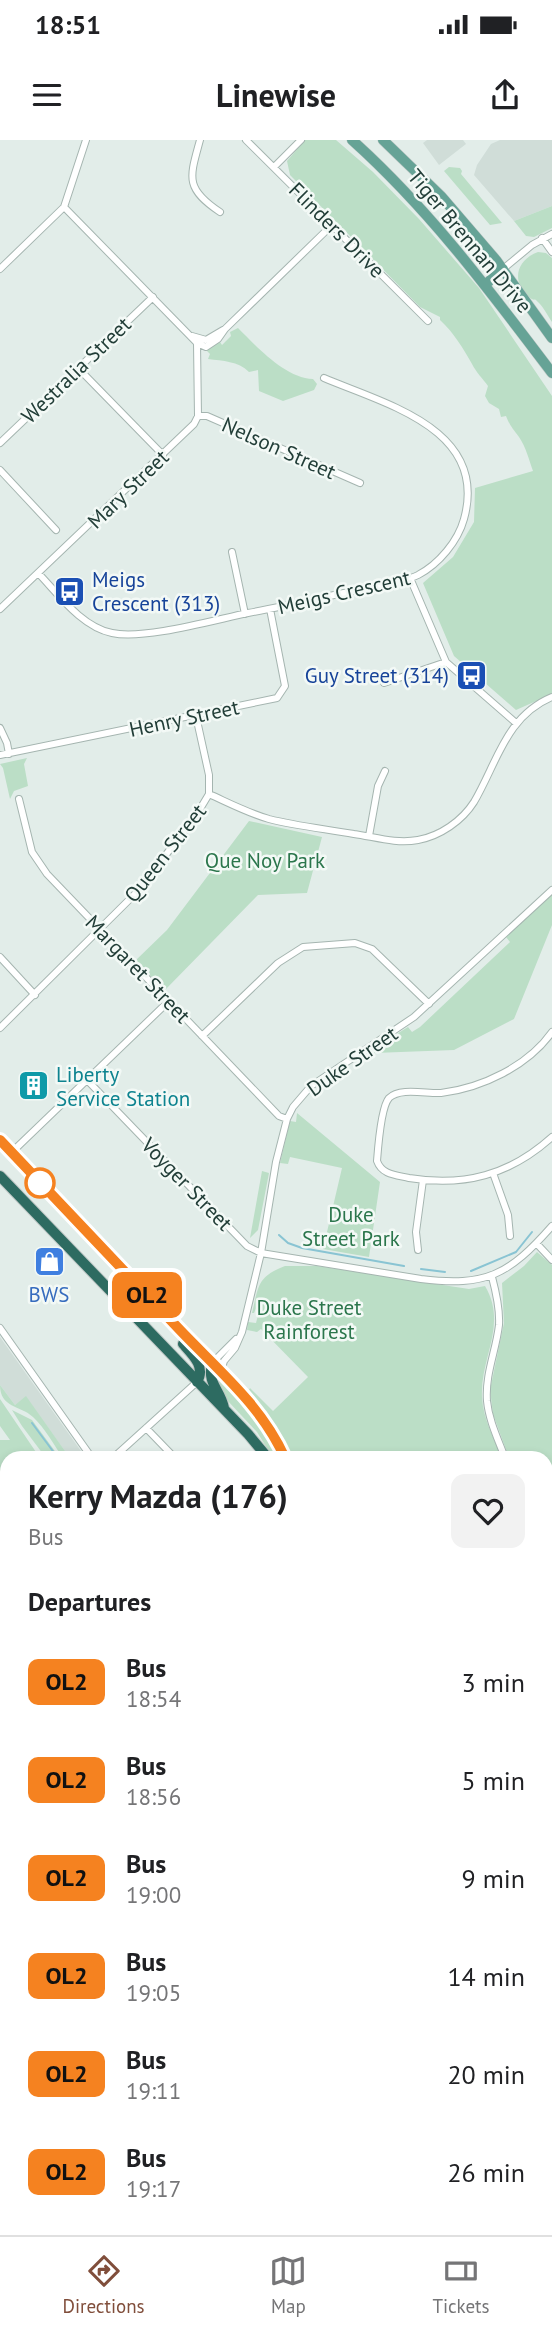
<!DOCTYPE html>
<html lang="en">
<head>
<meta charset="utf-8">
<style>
  :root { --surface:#fff; --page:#f2f2f2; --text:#202124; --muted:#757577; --line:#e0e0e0; --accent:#804e3b }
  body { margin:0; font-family:"PT Sans",sans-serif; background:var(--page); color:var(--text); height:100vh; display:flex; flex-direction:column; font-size:26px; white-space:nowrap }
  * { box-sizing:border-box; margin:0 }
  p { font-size:23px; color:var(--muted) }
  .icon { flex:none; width:38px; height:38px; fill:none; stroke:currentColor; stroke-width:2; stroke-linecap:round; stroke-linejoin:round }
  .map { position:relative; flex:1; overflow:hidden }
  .sheet { position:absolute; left:0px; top:1311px; width:553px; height:786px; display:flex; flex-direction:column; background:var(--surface); border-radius:21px 21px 0 0; box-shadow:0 4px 10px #0003 }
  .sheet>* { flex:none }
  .badge { padding:0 14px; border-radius:10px; font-size:24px; line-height:46px }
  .map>.badge { position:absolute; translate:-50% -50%; box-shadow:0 0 0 4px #fff }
  h2 { padding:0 28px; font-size:26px; line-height:63px }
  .round { display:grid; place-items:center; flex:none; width:74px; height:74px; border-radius:14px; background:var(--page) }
  .head { display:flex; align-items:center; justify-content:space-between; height:119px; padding:0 28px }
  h1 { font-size:33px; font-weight:800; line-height:52px }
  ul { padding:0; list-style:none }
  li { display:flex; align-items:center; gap:21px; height:98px; padding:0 28px }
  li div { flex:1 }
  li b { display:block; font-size:26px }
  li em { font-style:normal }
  li .badge { min-width:77px; font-weight:700; text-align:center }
  .status { display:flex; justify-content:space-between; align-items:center; height:49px; padding:0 35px; background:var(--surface); direction:ltr }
  .status svg { height:19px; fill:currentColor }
  header { display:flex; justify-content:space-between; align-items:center; height:91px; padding:0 28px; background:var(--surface); font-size:32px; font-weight:800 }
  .tab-bar { display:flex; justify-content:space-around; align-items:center; height:98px; border-top:2px solid var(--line); background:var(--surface); font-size:19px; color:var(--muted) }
  .tab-bar a { display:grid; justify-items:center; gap:4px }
  .tab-bar .active { color:var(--accent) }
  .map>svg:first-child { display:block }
  .built { fill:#d0ddd8 }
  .green { fill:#bbdec6 }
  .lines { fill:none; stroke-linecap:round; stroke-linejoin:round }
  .stream { stroke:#89c4d3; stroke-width:2 }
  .street-casing { stroke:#a5b5b0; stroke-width:8 }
  .secondary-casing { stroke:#a0b9b1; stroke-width:10 }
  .primary-casing { stroke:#c1c9c7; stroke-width:11 }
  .highway-casing { stroke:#c1c9c7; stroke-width:12 }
  .street { stroke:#fff; stroke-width:6 }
  .secondary { stroke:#fff; stroke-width:9 }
  .primary { stroke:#66a396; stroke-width:10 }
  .highway { stroke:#2d6b61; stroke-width:10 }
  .line-casing { stroke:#fff; stroke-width:16 }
  .line { stroke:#f58220; stroke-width:10 }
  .stop-dot { fill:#fff; stroke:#f58220; stroke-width:3.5 }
  .labels { text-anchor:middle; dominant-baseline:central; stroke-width:5; stroke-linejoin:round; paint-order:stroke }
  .street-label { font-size:21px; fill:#223e38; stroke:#f3f9f6 }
  .transit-label { font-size:21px; fill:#164399; stroke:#f3f9f6; text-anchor:start }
  .park-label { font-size:21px; fill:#2b764c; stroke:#f3f9f6 }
  .culture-label { font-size:21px; fill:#0d838f; stroke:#f3f9f6; text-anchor:start }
  .shop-label { font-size:21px; fill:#366cbe; stroke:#f3f9f6 }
</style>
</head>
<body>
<div class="status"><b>18:51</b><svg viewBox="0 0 49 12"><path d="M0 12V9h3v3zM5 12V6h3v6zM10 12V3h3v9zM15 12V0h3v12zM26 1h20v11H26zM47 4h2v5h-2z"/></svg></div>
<header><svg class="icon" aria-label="menu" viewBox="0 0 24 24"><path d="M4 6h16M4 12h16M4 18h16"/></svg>Linewise<svg class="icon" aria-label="share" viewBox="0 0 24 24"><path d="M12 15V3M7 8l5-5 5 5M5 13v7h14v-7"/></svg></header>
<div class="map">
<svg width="552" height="2095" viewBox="0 0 552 2095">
  <rect width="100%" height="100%" fill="#e2ede9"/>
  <path class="built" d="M427,0H463L466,4L439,25L423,3Z
    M500,0H552V66L514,81L474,35L477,25L491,4Z
    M0,1197L86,1318H70L26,1257L15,1265L0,1245Z
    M105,2090H205V2095H105Z"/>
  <path class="green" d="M305,0H336L373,32L419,79L479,148L552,256V554L516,570L454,516L423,443L453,417L474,382L475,348L533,331C529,320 526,307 519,297C513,289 510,286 506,276L501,277L499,269L489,263L485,256L488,246C483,239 476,232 472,224C463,208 454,193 440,180V177L420,167L290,35L287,21Z
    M449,27L460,28L462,31L461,34L502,83L490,85L444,31Z
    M552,66V88L534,97L526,96L514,81Z
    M538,112L546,113L552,118V182C548,176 544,168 539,163C532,156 537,163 529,157C511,142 516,120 538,112Z
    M238,188C257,207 285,238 313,239L317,244L314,250L283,261L259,251L258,230L249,232C238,221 223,221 208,219L210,214L206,210L211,204L220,202L222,205L231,196L230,192Z
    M27,618L24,624L28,646L14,651L10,659L3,628L0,624Z
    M249,681L322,697L307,753L258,755L165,850L135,821L167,790Z
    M552,754V785L514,879L454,910L374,913V908L408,887L412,892L420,887L510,802L506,797Z
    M297,973L380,1042L369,1117L323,1109L342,1028L290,1017L288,1024L280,1023L290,981L296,982Z
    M262,1031L269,1033L258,1090L250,1098Z
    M537,1112L552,1125V1350L546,1352V1318H509L493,1274L490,1250L504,1183L502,1143L524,1126Z
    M285,1126H317L469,1149L485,1146C508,1185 480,1217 482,1257C483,1279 494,1298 502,1318H311L309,1312L292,1318L276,1287L249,1250L250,1248L273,1271L308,1237L261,1189L257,1192L247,1190L248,1182L256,1183L260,1167L257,1166L254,1173H252C259,1145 257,1137 285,1126Z
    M219,1240L222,1241L264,1288L281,1318H273L257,1292L226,1259L217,1243Z
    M0,1245L15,1265L26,1256L70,1318H63C54,1305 45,1288 33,1277C20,1265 0,1268 0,1245Z
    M0,1259L40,1318H7V1401L0,1404V1300H10L0,1286Z
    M12,1270L32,1280L60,1318H46L22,1286Z
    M552,1363V1488L546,1491V1366Z
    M0,1740L7,1754V2072L0,2073Z"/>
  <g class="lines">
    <path class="stream" d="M279,1095L288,1103L302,1108L404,1126
      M421,1129L445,1132
      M471,1131L516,1112L532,1092
      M32,1283L58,1318
      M546,1442L552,1439
      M0,1963L7,1968
      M0,2042L7,2033"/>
    <defs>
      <path id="street" d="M200,0C190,37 184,48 220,72
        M246,0L428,181
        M274,27L301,0
        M64,67L197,203L206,207L218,199L225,189L332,85
        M542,98L552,112
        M0,129L64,67L86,0
        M503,129L532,105L552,94
        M192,196L206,200L223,190
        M78,228L163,315
        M198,276H207L360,343
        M0,303L153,157
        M0,330L56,390
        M232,412L245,474
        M39,434C59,455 82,487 112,493C144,500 214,480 248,473C286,466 324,457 362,449C380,445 401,443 418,435C439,424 458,401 464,379C489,289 385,264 324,238
        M410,438L446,522L516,583
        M0,469L194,284L198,276L197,203
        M384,543L446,522
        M196,576L209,635V654C229,663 248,673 269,679C296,686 326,689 354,694C375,697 396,704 418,700C440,696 462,681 474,662C497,623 506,576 552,557
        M0,588L7,603L9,614
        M0,615L277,558L285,546L270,469
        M19,659L32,712L47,734L279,976L287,979
        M369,696L378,646L385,631
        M0,817L35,855
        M0,888L139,750L197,674L209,654
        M552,892C528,926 482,948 441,953C427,954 400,947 389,958C381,967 378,1008 377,1021C382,1035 396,1035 409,1038C464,1047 510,1035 552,997
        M202,896L278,823L303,807L355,803L372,809L429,864
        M87,940L247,1106L261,1113L421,1139C486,1147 509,1135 552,1086
        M12,1012L169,861
        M493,1033L508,1075L510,1096
        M537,1104L552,1120
        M418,1110L416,1092L423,1040
        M492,1137C496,1152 500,1169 499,1185C496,1211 485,1234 487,1261C489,1281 498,1299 505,1318
        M0,1188L92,1318
        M212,1223L236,1199
        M221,1231L224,1221L235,1208L242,1192L261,1113L276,1022L287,979L293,967L311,946L414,877L552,750
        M146,1288L175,1318
        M113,1318L197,1242
        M546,1356L552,1353
        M546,1498L552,1496
        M546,1603H552
        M0,1641L7,1642
        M0,1647L7,1646
        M546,1817H552
        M0,2088L7,2085
        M215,2095V2090
        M552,2095V2039"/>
      <path id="secondary" d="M546,1649H552
        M0,1717L7,1729
        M546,1984H552
        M546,1996H552"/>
      <path id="primary" d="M352,0C429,69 490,151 552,233
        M383,0L441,56L496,120L552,198
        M486,144L503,129
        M283,2095V2090
        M300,2095L301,2090"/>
      <path id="highway" d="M0,1000L76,1082L246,1258L268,1286L285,1318
        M0,1036L248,1294L268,1318
        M183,1204C193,1215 206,1227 197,1242
        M212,1223C207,1245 220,1248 224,1268"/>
    </defs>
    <use href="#street" class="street-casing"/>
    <use href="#secondary" class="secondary-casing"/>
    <use href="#primary" class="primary-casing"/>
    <use href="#highway" class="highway-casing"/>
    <use href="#street" class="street"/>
    <use href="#secondary" class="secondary"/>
    <use href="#primary" class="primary"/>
    <use href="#highway" class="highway"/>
  </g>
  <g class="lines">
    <defs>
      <path id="line" d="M0,1000C60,1063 120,1127 180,1190C218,1230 262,1266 285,1318"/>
    </defs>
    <use href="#line" class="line-casing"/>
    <use href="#line" class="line"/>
  </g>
  <defs>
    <symbol id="bus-square" viewBox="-11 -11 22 22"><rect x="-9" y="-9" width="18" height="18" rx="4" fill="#1a4fb4" stroke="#f3f9f6"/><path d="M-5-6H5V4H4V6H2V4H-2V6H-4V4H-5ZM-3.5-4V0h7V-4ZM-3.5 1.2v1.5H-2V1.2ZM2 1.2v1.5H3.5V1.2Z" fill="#fff"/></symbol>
    <symbol id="building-square" viewBox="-11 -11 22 22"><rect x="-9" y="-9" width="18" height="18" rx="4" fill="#0f9aa8" stroke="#f3f9f6"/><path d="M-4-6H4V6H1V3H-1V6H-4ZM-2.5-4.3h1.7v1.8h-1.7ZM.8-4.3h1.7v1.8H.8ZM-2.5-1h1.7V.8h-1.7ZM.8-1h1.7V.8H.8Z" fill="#fff"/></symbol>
    <symbol id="shop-square" viewBox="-11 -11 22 22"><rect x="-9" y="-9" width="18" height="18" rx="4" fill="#3f7fe0" stroke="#f3f9f6"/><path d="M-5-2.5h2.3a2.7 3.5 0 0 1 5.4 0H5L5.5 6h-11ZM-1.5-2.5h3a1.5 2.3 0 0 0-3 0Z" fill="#fff"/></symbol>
  </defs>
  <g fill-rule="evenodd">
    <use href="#bus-square" x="52" y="434" width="35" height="35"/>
    <use href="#bus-square" x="454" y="518" width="35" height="35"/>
    <use href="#building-square" x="16" y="928" width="35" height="35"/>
    <use href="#shop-square" x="32" y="1104" width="35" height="35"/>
  </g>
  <circle class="stop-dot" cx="40" cy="1043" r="14"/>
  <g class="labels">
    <g class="street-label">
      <text transform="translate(337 90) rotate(45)">Flinders Drive</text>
      <text transform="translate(470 101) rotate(50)">Tiger Brennan Drive</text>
      <text transform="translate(76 230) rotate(-44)">Westralia Street</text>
      <text transform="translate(279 308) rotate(24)">Nelson Street</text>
      <text transform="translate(128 349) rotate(-44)">Mary Street</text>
      <text transform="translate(344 452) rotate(-13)">Meigs Crescent</text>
      <text transform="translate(184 578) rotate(-12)">Henry Street</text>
      <text transform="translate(165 713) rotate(-52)">Queen Street</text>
      <text transform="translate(138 829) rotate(46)">Margaret Street</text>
      <text transform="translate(352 921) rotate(-35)">Duke Street</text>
      <text transform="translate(187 1044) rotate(46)">Voyger Street</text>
    </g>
    <g class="transit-label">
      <text x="92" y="439">Meigs<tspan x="92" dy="24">Crescent (313)</tspan></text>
      <text x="449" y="535" text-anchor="end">Guy Street (314)</text>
    </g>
    <g class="park-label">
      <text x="265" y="720">Que Noy Park</text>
      <text x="351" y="1074">Duke<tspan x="351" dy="24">Street Park</tspan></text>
      <text x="309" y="1167">Duke Street<tspan x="309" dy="24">Rainforest</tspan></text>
    </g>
    <g class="culture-label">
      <text x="56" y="934">Liberty<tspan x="56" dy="24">Service Station</tspan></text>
    </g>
    <g class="shop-label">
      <text x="49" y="1154">BWS</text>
    </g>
  </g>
</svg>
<b class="badge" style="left:147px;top:1155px;background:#f58220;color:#111">OL2</b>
<section class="sheet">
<div class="head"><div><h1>Kerry Mazda (176)</h1><p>Bus</p></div><a class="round"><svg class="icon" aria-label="heart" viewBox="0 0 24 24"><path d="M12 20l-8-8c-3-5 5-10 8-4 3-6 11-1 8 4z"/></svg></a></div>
<h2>Departures</h2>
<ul>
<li><span class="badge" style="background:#f58220;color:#111">OL2</span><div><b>Bus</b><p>18:54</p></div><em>3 min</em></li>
<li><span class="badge" style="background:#f58220;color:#111">OL2</span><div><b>Bus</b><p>18:56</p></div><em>5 min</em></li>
<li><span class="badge" style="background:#f58220;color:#111">OL2</span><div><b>Bus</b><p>19:00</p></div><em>9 min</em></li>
<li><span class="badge" style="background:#f58220;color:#111">OL2</span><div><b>Bus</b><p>19:05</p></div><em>14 min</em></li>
<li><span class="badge" style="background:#f58220;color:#111">OL2</span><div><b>Bus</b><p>19:11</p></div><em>20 min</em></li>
<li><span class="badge" style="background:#f58220;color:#111">OL2</span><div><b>Bus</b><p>19:17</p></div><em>26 min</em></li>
</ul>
</section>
</div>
<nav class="tab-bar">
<a class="active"><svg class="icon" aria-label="directions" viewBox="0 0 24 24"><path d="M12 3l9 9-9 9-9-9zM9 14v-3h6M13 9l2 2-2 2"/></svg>Directions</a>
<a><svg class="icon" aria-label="map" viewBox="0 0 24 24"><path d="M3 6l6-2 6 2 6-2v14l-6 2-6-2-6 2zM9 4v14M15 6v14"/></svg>Map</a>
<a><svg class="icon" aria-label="tickets" viewBox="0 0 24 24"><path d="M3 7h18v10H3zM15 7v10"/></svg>Tickets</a>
</nav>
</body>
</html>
